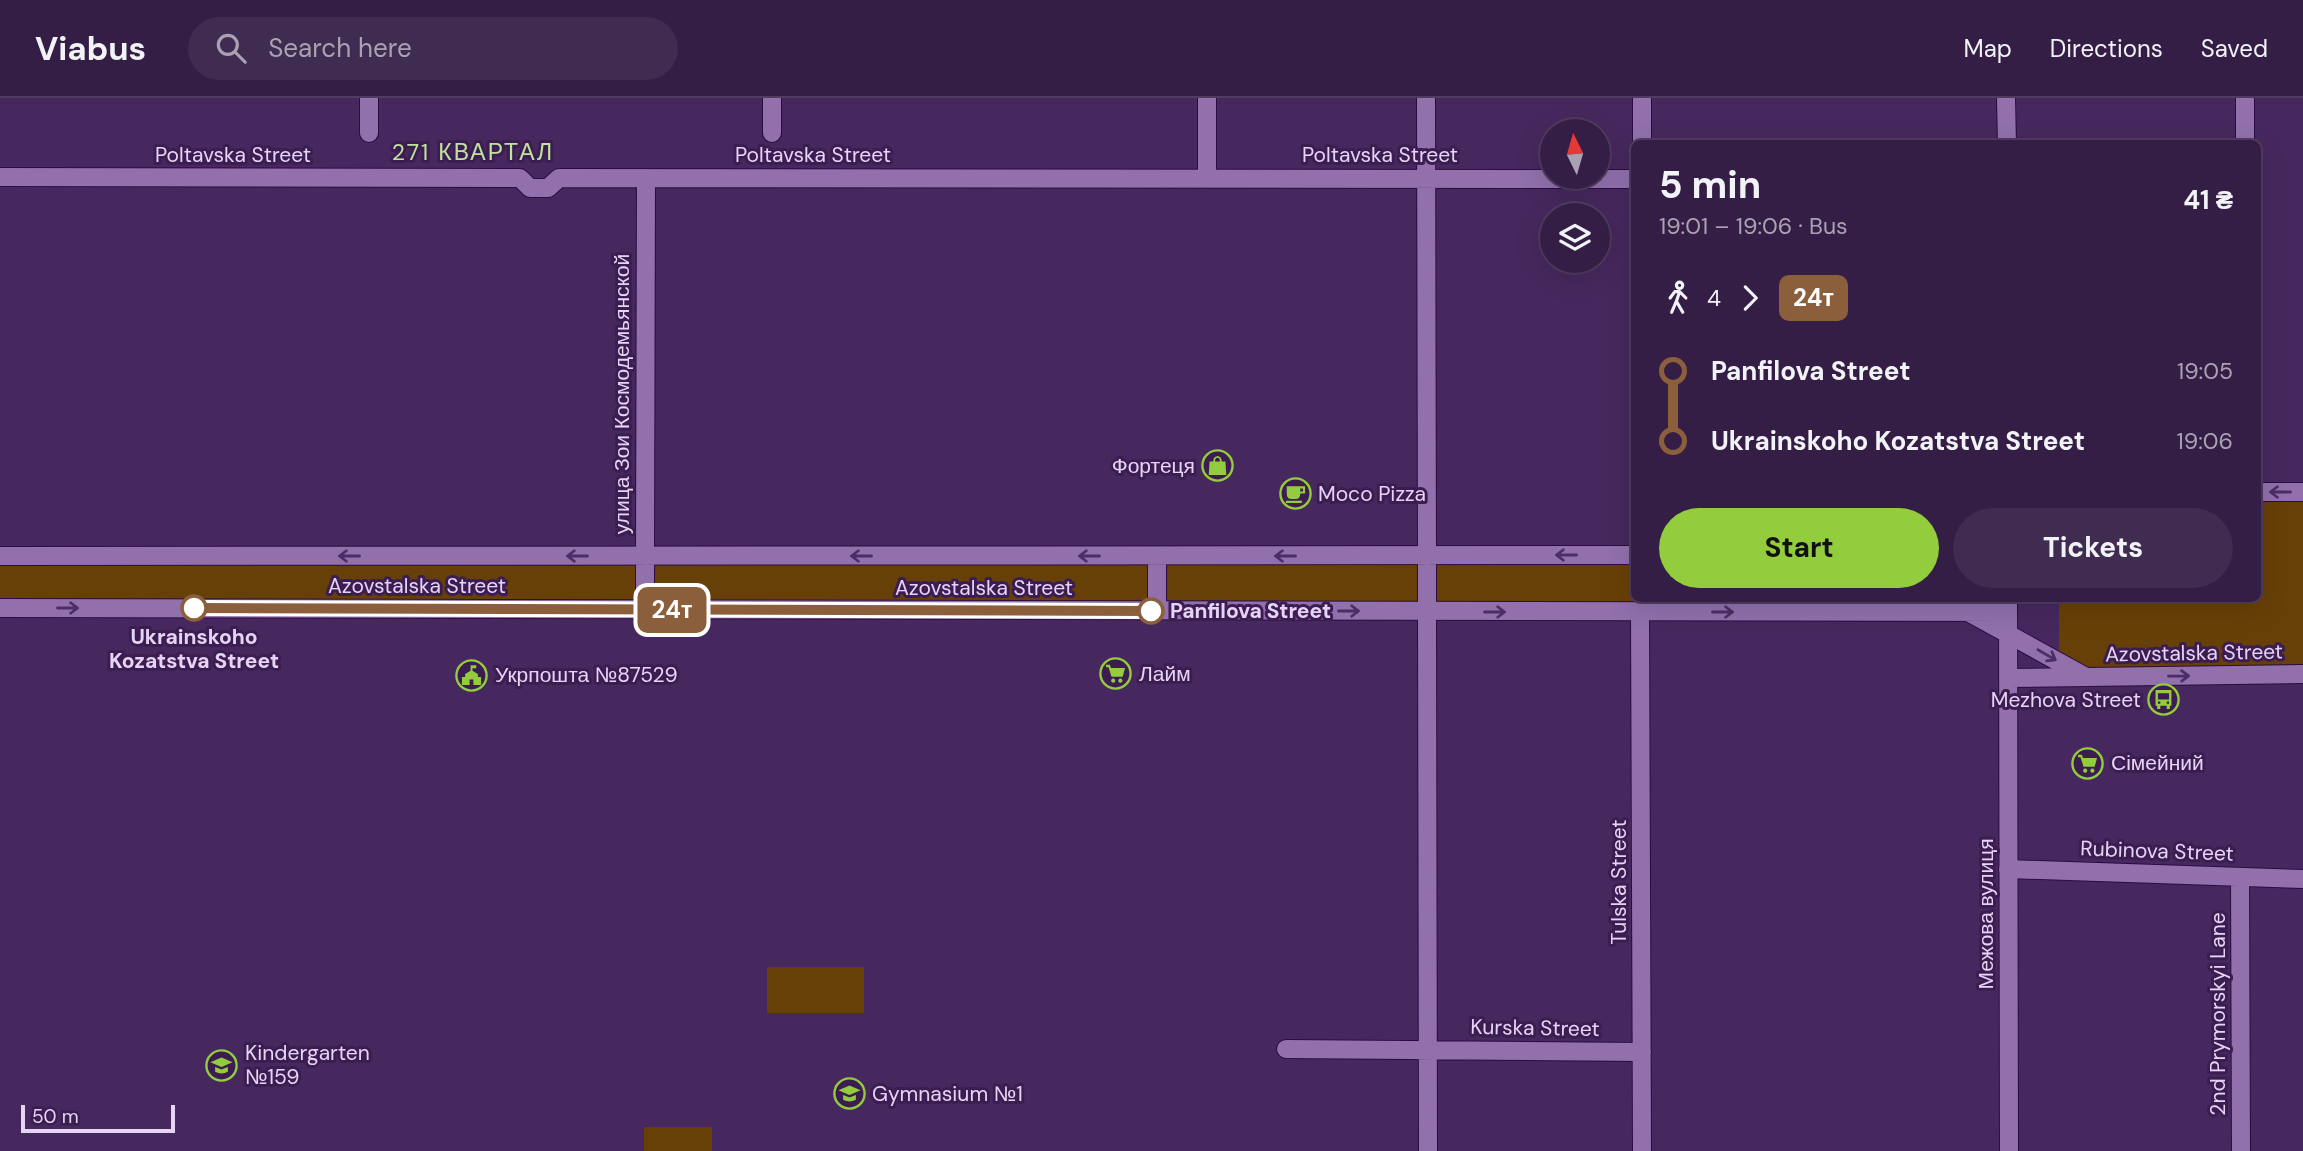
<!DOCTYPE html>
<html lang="en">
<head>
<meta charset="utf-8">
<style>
  :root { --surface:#351e46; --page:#402b51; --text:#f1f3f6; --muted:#aaa2b3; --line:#4f3c5f; --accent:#93cc3d }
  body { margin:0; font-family:"DM Sans",sans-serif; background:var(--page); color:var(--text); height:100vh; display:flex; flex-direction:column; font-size:26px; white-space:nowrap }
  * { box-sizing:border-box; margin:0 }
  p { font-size:23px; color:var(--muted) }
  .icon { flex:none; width:38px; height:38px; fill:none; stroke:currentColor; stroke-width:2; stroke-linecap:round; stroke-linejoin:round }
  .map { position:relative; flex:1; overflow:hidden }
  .drawer { position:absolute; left:1631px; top:42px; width:630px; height:462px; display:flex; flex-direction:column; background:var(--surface); border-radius:10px; box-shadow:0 7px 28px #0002,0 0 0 2px var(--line) }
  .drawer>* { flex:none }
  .badge { padding:0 14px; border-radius:10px; font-size:24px; line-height:46px }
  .needle { width:46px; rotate:355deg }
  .buttons { position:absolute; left:1540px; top:21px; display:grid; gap:14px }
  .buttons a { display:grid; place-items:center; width:70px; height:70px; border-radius:50%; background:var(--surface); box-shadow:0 7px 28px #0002,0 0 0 2px var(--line); font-size:35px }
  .scale { position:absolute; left:21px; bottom:18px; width:154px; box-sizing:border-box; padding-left:7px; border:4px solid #e6d4f5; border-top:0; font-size:19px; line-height:24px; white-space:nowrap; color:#e6d4f5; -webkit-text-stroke:5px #3c1d52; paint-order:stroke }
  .map>.badge { position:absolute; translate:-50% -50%; box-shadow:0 0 0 4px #fff }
  .legs { display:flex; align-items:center; gap:10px; height:77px; padding:0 28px; font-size:23px }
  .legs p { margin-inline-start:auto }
  .summary { display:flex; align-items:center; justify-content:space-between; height:119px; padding:0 28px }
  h1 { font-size:38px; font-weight:700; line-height:52px }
  .primary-button { display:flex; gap:14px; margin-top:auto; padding:14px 28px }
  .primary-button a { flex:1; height:80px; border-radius:42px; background:var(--accent); color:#111; font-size:28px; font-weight:700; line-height:80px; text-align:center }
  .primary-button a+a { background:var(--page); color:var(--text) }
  ul { padding:0 28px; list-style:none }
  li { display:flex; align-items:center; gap:24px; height:70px; font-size:26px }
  li i { display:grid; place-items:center; width:10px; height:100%; margin:0 9px; background:currentColor }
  li i::after { content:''; width:18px; height:18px; margin:-9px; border:5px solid; border-radius:50%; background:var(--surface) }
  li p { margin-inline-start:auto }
  li:first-child i { background:linear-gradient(#0000 50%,currentColor 0) }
  li:last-child i { background:linear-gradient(currentColor 50%,#0000 0) }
  header { display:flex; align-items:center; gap:42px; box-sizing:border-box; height:98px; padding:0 35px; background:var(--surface); border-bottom:2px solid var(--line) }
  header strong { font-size:33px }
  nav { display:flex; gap:38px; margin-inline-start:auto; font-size:24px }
  .search { width:490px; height:63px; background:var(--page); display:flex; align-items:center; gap:18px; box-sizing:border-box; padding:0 24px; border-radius:38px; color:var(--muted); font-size:26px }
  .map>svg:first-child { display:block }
  .green { fill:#674007 }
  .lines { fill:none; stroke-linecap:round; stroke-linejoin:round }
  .minor-casing { stroke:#2d0c41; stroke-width:20 }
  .tertiary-casing { stroke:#2d0c41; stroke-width:20 }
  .minor { stroke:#9170ac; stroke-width:18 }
  .tertiary { stroke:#9170ac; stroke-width:18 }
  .oneway { stroke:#4d2e64 }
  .line-1-casing { stroke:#fff; stroke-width:16 }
  .line-1 { stroke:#8b5e3c; stroke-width:10 }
  .stop-1-dot { fill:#fff; stroke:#8b5e3c; stroke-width:3.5 }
  .labels { text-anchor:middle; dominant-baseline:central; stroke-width:6; stroke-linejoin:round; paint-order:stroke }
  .street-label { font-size:21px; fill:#e6d4f5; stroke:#3c1d52 }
  .poi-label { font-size:21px; fill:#e6d4f5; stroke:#3c1d52; text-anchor:start }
  .stop-label { font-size:21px; font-weight:bold; fill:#e6d4f5; stroke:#3c1d52; text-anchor:start }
  .neighbourhood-label { font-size:23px; letter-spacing:2px; fill:#c0e29b; stroke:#3c1d52 }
</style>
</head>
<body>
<header>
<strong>Viabus</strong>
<div class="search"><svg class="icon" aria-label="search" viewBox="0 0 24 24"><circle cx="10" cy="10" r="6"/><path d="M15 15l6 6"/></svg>Search here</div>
<nav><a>Map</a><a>Directions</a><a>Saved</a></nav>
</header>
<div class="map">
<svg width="2303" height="1053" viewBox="0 0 2303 1053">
  <rect width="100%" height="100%" fill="#47285e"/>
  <path class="green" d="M2258,399H2303V571L2090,573L2059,556V501L2258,500Z
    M0,462L1634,464V500H1969V509L0,503Z
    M767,869H864V915H767Z
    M644,1029H712V1053H644Z"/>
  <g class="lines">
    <defs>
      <path id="minor" d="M1426,0L1427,458
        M2245,0V46
        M369,35V0
        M772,35V0
        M1642,46V0
        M0,79L520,80L530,90H548L559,80L1634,81
        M1207,80V0
        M645,458L646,80
        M1427,514L1428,1053
        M1640,514L1642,1053
        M2008,771L2303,781
        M2240,779L2241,1053
        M1286,951L1642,954"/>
      <path id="tertiary" d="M2006,0L2007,46
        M2258,394H2303
        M0,458L1634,457
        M1157,458V513
        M1427,458V514
        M2008,500L2009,1053
        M0,510L2008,514
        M645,511V458
        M1970,515L2086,579
        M2008,580L2303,576"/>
    </defs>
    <use href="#minor" class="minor-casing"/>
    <use href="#tertiary" class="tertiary-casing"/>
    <use href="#minor" class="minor"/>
    <use href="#tertiary" class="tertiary"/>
  </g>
  <defs><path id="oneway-shaft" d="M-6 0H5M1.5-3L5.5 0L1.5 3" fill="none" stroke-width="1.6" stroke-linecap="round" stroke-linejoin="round" transform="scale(1.75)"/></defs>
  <g class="oneway">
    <use href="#oneway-shaft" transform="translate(2280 394) rotate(180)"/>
    <use href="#oneway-shaft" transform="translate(1566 457) rotate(180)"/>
    <use href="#oneway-shaft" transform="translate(349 458) rotate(-180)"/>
    <use href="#oneway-shaft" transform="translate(577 458) rotate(-180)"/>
    <use href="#oneway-shaft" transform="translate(861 458) rotate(-180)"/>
    <use href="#oneway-shaft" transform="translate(1089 458) rotate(-180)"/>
    <use href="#oneway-shaft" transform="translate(1285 458) rotate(180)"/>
    <use href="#oneway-shaft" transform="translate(68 510)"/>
    <use href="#oneway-shaft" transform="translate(1349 513)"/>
    <use href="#oneway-shaft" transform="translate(1495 514)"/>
    <use href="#oneway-shaft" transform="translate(1723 514)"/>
    <use href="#oneway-shaft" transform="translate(2047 557) rotate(30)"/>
    <use href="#oneway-shaft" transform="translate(2179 578) rotate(-1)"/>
  </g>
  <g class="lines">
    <defs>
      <path id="line-1" d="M194,510L1151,513"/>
    </defs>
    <use href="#line-1" class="line-1-casing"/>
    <use href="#line-1" class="line-1"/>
  </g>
  <defs>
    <symbol id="shop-ring" viewBox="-11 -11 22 22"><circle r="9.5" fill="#3c1d52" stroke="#93cc3d" stroke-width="1.5"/><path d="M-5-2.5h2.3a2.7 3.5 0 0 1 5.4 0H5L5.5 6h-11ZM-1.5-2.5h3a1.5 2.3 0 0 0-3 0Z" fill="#93cc3d"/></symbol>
    <symbol id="cafe-ring" viewBox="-11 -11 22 22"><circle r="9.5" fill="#3c1d52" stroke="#93cc3d" stroke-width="1.5"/><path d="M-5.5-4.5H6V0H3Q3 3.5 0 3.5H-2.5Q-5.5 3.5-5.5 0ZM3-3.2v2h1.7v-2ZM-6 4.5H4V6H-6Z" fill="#93cc3d"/></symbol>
    <symbol id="supermarket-ring" viewBox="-11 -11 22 22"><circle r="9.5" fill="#3c1d52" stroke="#93cc3d" stroke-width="1.5"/><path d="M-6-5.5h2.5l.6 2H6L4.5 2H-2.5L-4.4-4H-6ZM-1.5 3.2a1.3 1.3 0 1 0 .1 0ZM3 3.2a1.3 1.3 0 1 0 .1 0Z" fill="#93cc3d"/></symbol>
    <symbol id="civic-ring" viewBox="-11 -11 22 22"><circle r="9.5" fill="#3c1d52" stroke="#93cc3d" stroke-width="1.5"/><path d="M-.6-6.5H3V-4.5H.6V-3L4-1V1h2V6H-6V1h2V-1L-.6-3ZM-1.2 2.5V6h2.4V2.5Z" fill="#93cc3d"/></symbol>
    <symbol id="bus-ring" viewBox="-11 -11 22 22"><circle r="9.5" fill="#3c1d52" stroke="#93cc3d" stroke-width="1.5"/><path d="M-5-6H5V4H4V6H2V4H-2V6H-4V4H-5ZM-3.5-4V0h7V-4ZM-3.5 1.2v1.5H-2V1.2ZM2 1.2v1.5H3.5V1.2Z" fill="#93cc3d"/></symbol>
    <symbol id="school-ring" viewBox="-11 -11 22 22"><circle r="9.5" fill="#3c1d52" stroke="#93cc3d" stroke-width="1.5"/><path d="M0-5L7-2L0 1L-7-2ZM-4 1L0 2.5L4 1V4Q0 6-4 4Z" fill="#93cc3d"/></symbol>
  </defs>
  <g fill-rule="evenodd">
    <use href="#shop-ring" x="1200" y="350" width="35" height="35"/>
    <use href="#cafe-ring" x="1278" y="378" width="35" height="35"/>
    <use href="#supermarket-ring" x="1098" y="558" width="35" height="35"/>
    <use href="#civic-ring" x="454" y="560" width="35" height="35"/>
    <use href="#bus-ring" x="2146" y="584" width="35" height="35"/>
    <use href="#supermarket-ring" x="2070" y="648" width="35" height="35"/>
    <use href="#school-ring" x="204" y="950" width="35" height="35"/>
    <use href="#school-ring" x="832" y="978" width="35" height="35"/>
  </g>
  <g class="stop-1-dot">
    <circle cx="194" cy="510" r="12"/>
    <circle cx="1151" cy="513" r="12"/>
  </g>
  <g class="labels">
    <g class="street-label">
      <text x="233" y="57">Poltavska Street</text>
      <text x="813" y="57">Poltavska Street</text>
      <text x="1380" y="57">Poltavska Street</text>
      <text transform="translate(622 296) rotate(-90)">улица Зои Космодемьянской</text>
      <text x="417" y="488">Azovstalska Street</text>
      <text x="984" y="490">Azovstalska Street</text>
      <text transform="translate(2194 555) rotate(-1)">Azovstalska Street</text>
      <text transform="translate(2157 753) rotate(2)">Rubinova Street</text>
      <text transform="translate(1619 784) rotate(-90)">Tulska Street</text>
      <text transform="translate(1986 816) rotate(-90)">Межова вулиця</text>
      <text transform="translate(2218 916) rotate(-90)">2nd Prymorskyi Lane</text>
      <text transform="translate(1535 930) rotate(1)">Kurska Street</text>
    </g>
    <g class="poi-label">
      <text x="1195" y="368" text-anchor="end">Фортеця</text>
      <text x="1318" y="396">Moco Pizza</text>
      <text x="1139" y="576">Лайм</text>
      <text x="495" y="577">Укрпошта №87529</text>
      <text x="2141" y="602" text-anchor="end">Mezhova Street</text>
      <text x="2111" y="665">Сімейний</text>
      <text x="245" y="955">Kindergarten<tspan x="245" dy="24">№159</tspan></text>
      <text x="872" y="996">Gymnasium №1</text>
    </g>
    <g class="stop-label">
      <text x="1170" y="513">Panfilova Street</text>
      <text x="194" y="539" text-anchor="middle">Ukrainskoho<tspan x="194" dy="24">Kozatstva Street</tspan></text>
    </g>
    <g class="neighbourhood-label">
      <text x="473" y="54">271 КВАРТАЛ</text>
    </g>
  </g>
</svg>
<div class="buttons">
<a><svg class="needle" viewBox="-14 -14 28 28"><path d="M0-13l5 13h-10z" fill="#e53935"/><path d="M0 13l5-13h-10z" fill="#aaa2b3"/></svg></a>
<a><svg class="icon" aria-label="layers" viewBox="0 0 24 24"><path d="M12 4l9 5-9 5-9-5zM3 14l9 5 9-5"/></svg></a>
</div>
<div class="scale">50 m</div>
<b class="badge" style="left:672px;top:512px;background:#8b5e3c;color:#fff">24т</b>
<section class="drawer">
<div class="summary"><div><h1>5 min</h1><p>19:01 – 19:06 · Bus</p></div><b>41 ₴</b></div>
<div class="legs"><svg class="icon" aria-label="walk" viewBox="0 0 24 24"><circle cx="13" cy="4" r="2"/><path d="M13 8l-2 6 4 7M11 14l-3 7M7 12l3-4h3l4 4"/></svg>4<svg class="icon" aria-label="forward" viewBox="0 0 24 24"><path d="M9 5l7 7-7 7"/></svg><b class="badge" style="background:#8b5e3c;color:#fff">24т</b></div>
<ul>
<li><i style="color:#8b5e3c"></i><b>Panfilova Street</b><p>19:05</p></li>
<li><i style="color:#8b5e3c"></i><b>Ukrainskoho Kozatstva Street</b><p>19:06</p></li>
</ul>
<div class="primary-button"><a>Start</a><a>Tickets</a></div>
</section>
</div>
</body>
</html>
